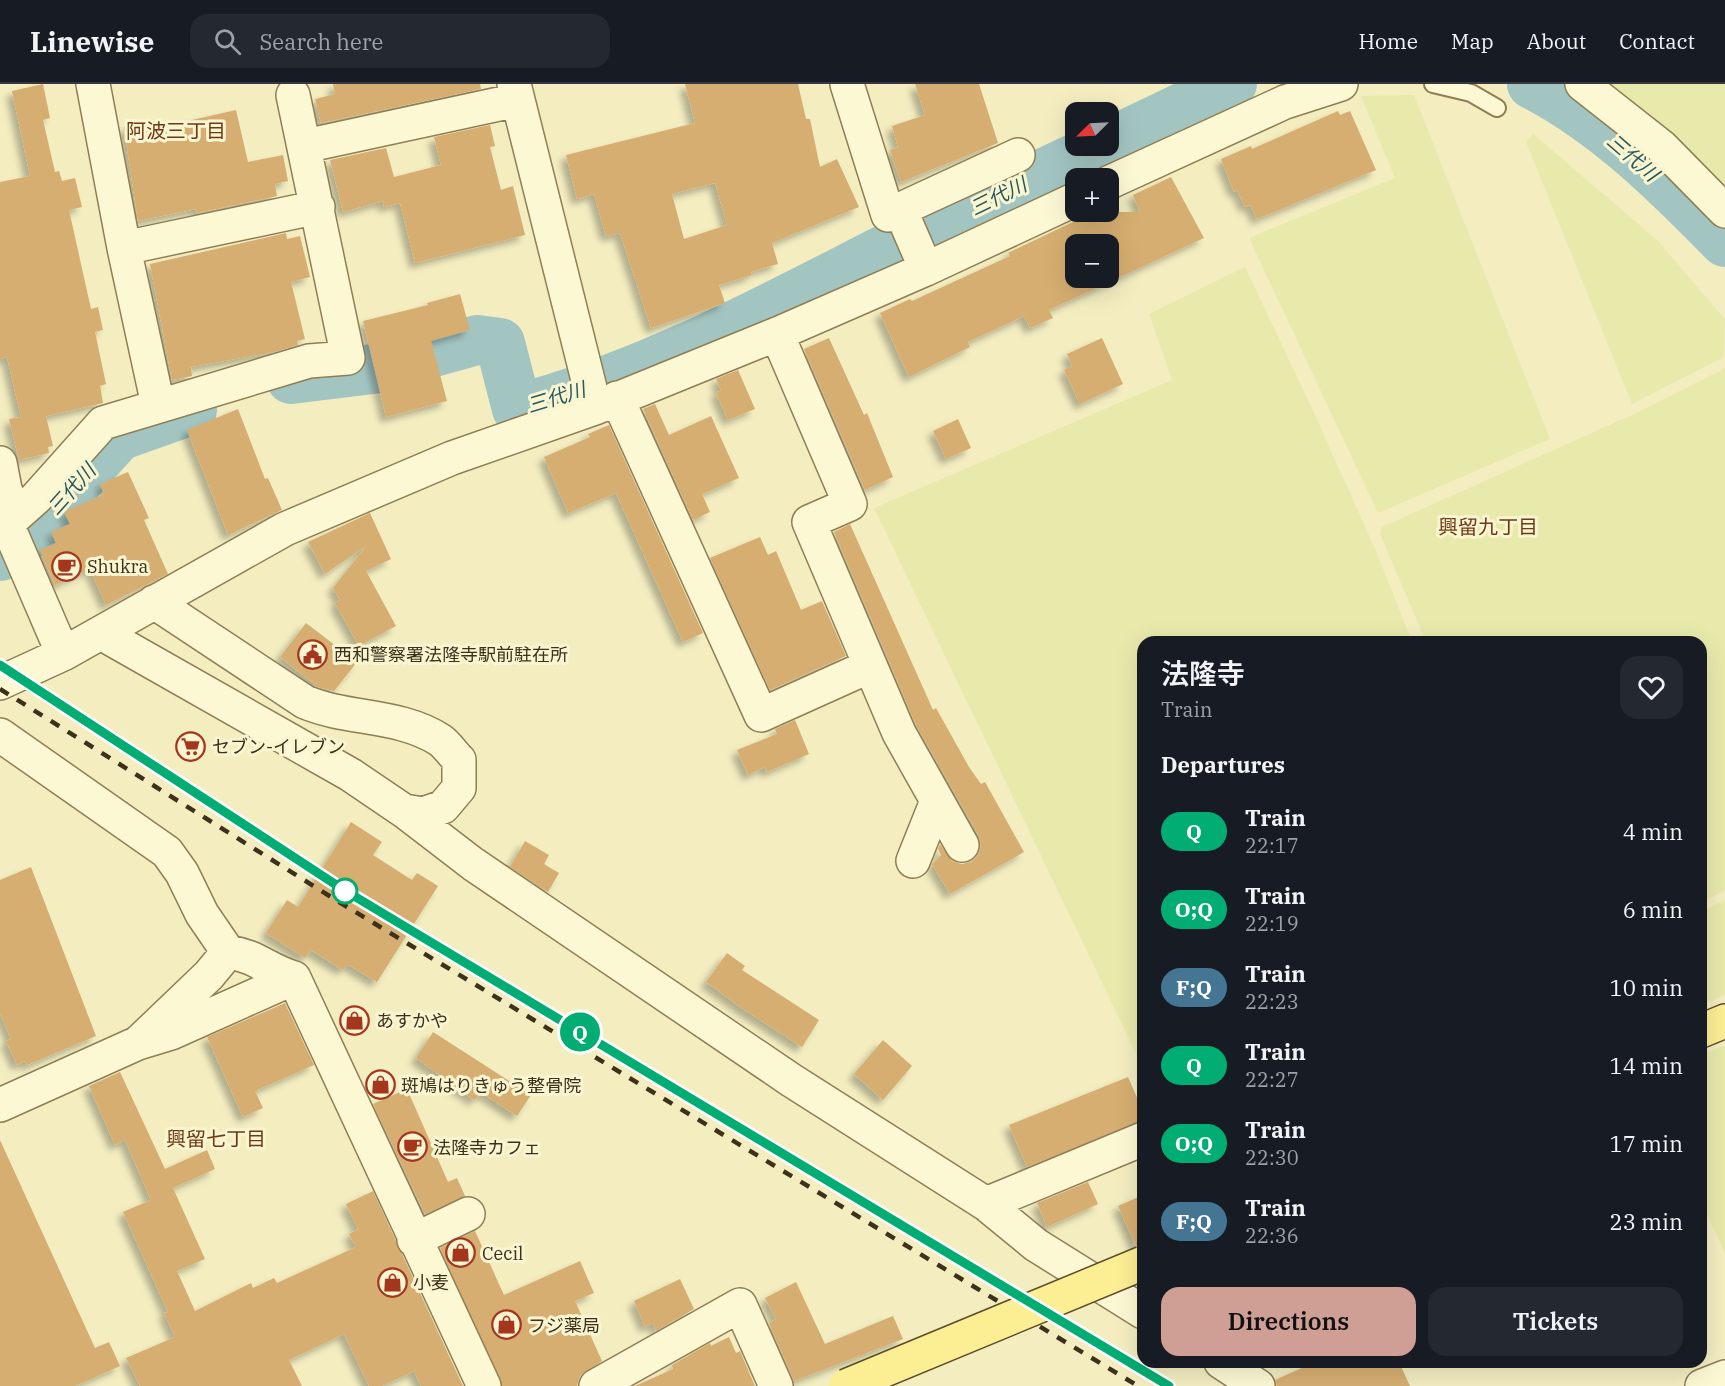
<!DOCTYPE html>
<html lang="en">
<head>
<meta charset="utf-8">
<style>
  :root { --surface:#171b24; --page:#242831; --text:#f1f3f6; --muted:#9ea1a6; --line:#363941; --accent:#cf9e95 }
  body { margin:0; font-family:"IBM Plex Serif","Noto Sans JP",serif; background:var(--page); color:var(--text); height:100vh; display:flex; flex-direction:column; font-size:22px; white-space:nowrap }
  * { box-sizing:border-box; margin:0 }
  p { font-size:20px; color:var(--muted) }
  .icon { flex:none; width:33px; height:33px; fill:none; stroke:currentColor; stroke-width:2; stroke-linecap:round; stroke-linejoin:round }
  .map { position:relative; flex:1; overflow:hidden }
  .drawer { position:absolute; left:1137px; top:552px; width:570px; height:732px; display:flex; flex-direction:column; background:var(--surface); border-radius:18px; box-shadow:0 6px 24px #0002 }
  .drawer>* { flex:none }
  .badge { padding:0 12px; border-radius:20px; font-size:21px; line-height:39px }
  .needle { width:39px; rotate:246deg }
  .tools { position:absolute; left:1065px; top:18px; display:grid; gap:12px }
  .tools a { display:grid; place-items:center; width:54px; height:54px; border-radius:12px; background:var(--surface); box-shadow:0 6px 24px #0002; font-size:30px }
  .map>.badge { position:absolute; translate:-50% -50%; box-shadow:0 0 0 3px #fff }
  h2 { padding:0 24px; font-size:22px; line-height:54px }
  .round { display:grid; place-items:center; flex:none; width:63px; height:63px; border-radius:18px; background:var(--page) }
  .summary { display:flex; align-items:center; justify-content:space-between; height:102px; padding:0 24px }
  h1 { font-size:28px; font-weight:600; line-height:45px }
  .primary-button { display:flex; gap:12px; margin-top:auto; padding:12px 24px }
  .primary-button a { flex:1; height:69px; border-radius:18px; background:var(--accent); color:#111; font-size:24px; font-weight:600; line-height:69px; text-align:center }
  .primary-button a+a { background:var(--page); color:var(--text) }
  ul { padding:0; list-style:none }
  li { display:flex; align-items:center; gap:18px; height:78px; padding:0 24px }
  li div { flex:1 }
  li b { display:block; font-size:22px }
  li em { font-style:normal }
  li .badge { min-width:66px; font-weight:700; text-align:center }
  header { display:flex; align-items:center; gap:36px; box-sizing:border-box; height:84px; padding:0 30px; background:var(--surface); border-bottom:2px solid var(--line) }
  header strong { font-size:28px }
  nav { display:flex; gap:33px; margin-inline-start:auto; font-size:21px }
  .search { width:420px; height:54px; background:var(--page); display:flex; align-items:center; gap:15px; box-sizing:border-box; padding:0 21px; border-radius:18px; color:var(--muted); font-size:22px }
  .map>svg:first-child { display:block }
  .farmland { fill:#e8eaac }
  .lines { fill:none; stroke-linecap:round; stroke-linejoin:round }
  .river { stroke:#a3c5c1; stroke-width:50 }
  .building { fill:#d6ae71; fill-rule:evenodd; filter:url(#shadow) }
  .service-casing { stroke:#8f7e55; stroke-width:20 }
  .minor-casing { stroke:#8f7e55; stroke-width:36 }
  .primary-casing { stroke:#5c4b2a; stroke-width:36 }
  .service { stroke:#fdf8d4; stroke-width:16 }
  .minor { stroke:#fdf8d4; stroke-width:33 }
  .primary { stroke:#fbee93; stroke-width:33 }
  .rail { stroke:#3c321c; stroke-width:4.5; stroke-dasharray:10 10; stroke-linecap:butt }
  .primary-bridge-casing { stroke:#5c4b2a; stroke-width:36; stroke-linecap:butt }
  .primary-bridge { stroke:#fbee93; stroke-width:33 }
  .line-casing { stroke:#fff; stroke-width:14 }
  .line { stroke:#02ad73; stroke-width:9 }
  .stop-dot { fill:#fff; stroke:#02ad73; stroke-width:3 }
  .labels { text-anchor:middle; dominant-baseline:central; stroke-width:6; stroke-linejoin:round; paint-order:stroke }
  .poi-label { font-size:18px; fill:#3c321c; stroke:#faf5d1; text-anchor:start }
  .neighbourhood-label { font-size:20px; fill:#6e3916; stroke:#faf5d1 }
  .water-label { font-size:20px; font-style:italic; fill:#29585e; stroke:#faf5d1 }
</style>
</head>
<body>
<header>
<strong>Linewise</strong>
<div class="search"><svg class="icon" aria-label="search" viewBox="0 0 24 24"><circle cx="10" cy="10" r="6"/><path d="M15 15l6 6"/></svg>Search here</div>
<nav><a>Home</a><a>Map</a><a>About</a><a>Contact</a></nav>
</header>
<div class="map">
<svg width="1725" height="1302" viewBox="0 0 1725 1302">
  <defs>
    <filter id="shadow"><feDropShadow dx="-5.5" dy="5.5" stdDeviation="3" flood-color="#0004"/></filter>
  </defs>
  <rect width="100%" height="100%" fill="#f3edc0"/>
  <path class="farmland" d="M1609,0H1725V119L1626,12Z
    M1414,11L1550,355L1378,429L1249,154L1395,94L1361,12Z
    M1533,50L1657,156L1725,235L1724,273L1632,320L1526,58Z
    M1245,183L1310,320L1376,467L1412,558H1143V984L874,424L1172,296L1149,230Z
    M1725,284V806L1701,818V558H1426L1380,450L1382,443L1634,330Z
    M1725,816V911L1701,921V828Z
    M1725,961V1170L1701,1116V971Z"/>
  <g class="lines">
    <path class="river" d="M1532,0C1606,38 1667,99 1725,158
      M1108,59L1232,0
      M291,295L373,285L477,256L500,259L517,325C641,293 763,228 876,170C951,133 1027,97 1102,62
      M0,472L32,448L119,352L192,326"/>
  </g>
  <path class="building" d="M43,0L50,34L43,36L55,88L59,87L62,97L75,94L82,123L69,126L91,225L98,223L103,246L95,248L106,300L100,302L103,319L46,332L53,362L48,363L49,369L19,376L9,335L21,333L7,273L0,275V98L30,92L12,7Z
    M333,0H480L481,5L321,39L315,15L335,10Z
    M685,0H798L806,35H810L820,83L837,75L859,123L772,159L778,180L751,188L752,191L719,201L725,219L651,244L620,149L606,152L594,110L577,115L566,71L695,39ZM715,99L727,141L684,155L672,110Z
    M915,0H979L998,59L901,98L890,66L898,63L892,42L925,31Z
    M236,26L248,78L283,71L288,97L275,100L277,112L197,129L196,125L138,137L124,43L156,38L157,44Z
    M1338,27L1340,31L1350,27L1376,86L1257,135L1250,121L1245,123L1237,106L1234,108L1221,75L1251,62L1252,65Z
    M490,41L495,62L490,63L501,106L513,102L525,151L415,179L400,119L384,123L383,117L343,128L330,76L386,64L394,93L441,81L434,53Z
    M1171,93L1204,154L1049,226L1053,234L1030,244L1024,232L968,258L970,263L909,293L880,229L910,215L912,217L1010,172L1008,169L1094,128H1140L1133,111ZM1076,160H1108V194H1076Z
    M286,149L287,155L300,152L310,193L291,198L305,255L297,257L298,261L274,268L191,283L192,292L172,296L150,180Z
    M460,210L470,246L431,257L447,317L386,333L363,237L428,221L427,219Z
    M829,254L864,331L867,329L893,393L865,406L804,265Z
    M1102,254L1123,300L1080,320L1064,286L1072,282L1067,270Z
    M738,286L755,325L728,336L716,309L721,306L716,295Z
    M655,320L669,351L711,332L739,394L702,410L710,428L693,436L643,325Z
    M238,325L265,395L268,394L282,426L228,451L187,346Z
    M958,335L971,364L946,375L933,347Z
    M609,341L703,549L683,558L616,409L568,429L544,373L590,353L588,350Z
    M128,388L149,434L144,436L168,490L106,521L90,485L55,501L40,466L56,459L51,448L70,440L64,428L104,410L100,400Z
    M370,429L391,475L366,487L396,542L359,562L335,519L340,516L333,504L366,462L325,490L308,458Z
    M850,440L933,626L936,624L969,683L981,700L985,698L1024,768L950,810L932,780L941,771L938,765L940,760L952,777L962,780L971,778L978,771L981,762L979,752L916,641L834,448Z
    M760,453L768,471L776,467L801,526L822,517L846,572L770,606L710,474Z
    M306,539L357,578L334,607L318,603L280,573Z
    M795,636L809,670L767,688L765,683L748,691L737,666L777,650L775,645Z
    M351,738L382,758L373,771L412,796L417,789L438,802L377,898L347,880L343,886L311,866L305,874L266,849L287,816L298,823Z
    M525,757L549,771L544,780L559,789L548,808L510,783Z
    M31,783L96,952L27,981L25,977L17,981L6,957L11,955L0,930V796Z
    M727,869L745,882L742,886L819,936L802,963L743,925L706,898Z
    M285,919L314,981L255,1007L263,1024L243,1033L207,953Z
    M433,948L531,1011L517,1032L482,1009L474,1016L416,974Z
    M883,956L912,982L883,1016L854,990Z
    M120,988L165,1085L207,1066L215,1085L173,1104L205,1175L177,1187L195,1227L251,1199L253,1204L274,1194L277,1199L356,1163L349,1150L358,1145L346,1120L373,1107L463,1302H421L414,1287L382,1302H369L344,1250L289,1276L302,1302H140L126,1274L175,1253L164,1229L168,1228L123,1128L151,1116L125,1056L115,1061L89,1002Z
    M1128,993L1143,1027V1037L1027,1083L1009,1041Z
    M407,1005L448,1098L457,1094L465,1112L425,1130L373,1020Z
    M0,1056L95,1264L109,1258L120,1282L75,1302H0Z
    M1088,1098L1098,1120L1047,1143L1037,1119Z
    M1143,1111V1161L1136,1162L1118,1122Z
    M475,1147L504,1211L580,1177L594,1209L575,1217L602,1277L580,1292L577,1302H502L440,1164Z
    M680,1195L694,1225L656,1247L653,1239L645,1243L634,1217Z
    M796,1198L825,1260L893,1232L903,1255L794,1297L769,1239L776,1235L765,1214Z
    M729,1253L736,1269L740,1267L755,1302H635L673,1285L672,1281L710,1259L711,1262Z
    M1315,1278H1399L1410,1302H1277L1275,1296Z"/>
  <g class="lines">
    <defs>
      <path id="service" d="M1433,0L1471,9L1497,24"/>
      <path id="minor" d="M93,0L124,164L158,321
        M514,0L595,324
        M847,0L888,131L1018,71
        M1582,0L1662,63L1725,127
        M305,62L517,16
        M1108,99L1285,18L1341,0
        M900,125L926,185
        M124,164L318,123
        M777,250L850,420L809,438L899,649L962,761
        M617,314L761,631L870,582
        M0,379L5,405L15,432
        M7,440L63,570
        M0,446L36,414L103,339L309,277L348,274L293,11
        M101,549L351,691L404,727L423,730L443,723L459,704V676C453,670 447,661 440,656C400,630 348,636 305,618L154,518
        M0,599L63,570L285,445L452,374L595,324L777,250L926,185L1076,115
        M0,651L167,768L182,789L202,830L228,868
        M404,727L473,780L791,996L986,1120L1036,1161L1143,1228
        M913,777L937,717
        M294,894L171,949L138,959L209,891L228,868C257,872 267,886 294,894L484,1302
        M0,1021L138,959
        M986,1120L1143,1055
        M414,1156L468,1130
        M1221,1278L1258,1302
        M596,1302L740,1221L776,1302
        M1702,1302L1725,1293"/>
      <path id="primary" d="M1701,947L1725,937"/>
    </defs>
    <use href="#service" class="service-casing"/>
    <use href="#minor" class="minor-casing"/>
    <use href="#primary" class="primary-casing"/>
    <use href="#service" class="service"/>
    <use href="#minor" class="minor"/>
    <use href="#primary" class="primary"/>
    <path class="rail" d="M0,581L344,806L1169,1302
      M0,605L339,818L1138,1302"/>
    <defs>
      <path id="primary-bridge" d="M846,1302L1143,1179"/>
    </defs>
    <use href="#primary-bridge" class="primary-bridge-casing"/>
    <use href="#primary-bridge" class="primary-bridge"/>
  </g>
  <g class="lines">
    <defs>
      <path id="line" d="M0,581L344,806L1169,1302"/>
    </defs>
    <use href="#line" class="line-casing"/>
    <use href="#line" class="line"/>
  </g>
  <defs>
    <symbol id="cafe-ring" viewBox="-11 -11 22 22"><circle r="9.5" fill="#faf5d1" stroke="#a5361e" stroke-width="1.5"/><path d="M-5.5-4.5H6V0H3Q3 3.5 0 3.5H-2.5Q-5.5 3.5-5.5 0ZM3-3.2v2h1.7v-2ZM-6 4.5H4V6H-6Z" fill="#a5361e"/></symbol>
    <symbol id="civic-ring" viewBox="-11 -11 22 22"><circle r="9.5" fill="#faf5d1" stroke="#a5361e" stroke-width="1.5"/><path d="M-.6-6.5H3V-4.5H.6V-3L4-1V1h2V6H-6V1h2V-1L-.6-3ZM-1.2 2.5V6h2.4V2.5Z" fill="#a5361e"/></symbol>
    <symbol id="supermarket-ring" viewBox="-11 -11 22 22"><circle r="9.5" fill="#faf5d1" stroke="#a5361e" stroke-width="1.5"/><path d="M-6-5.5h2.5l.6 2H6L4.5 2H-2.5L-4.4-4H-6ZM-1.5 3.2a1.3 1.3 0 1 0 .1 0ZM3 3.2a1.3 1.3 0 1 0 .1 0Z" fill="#a5361e"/></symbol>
    <symbol id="shop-ring" viewBox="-11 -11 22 22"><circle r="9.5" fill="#faf5d1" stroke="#a5361e" stroke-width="1.5"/><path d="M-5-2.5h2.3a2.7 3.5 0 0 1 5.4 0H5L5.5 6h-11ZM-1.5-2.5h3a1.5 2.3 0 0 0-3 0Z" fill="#a5361e"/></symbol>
  </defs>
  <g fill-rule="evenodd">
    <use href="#cafe-ring" x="50" y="466" width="33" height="33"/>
    <use href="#civic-ring" x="296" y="554" width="33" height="33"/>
    <use href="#supermarket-ring" x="174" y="646" width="33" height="33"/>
    <use href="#shop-ring" x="338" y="920" width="33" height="33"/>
    <use href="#shop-ring" x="364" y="984" width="33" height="33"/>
    <use href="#cafe-ring" x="396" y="1046" width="33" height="33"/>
    <use href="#shop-ring" x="444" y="1152" width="33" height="33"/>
    <use href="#shop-ring" x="376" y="1182" width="33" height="33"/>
    <use href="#shop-ring" x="490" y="1224" width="33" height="33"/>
  </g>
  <circle class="stop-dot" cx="345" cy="807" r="12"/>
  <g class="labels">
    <g class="poi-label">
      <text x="87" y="482">Shukra</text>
      <text x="334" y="570">西和警察署法隆寺駅前駐在所</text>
      <text x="212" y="662">セブン-イレブン</text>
      <text x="376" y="936">あすかや</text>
      <text x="401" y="1001">斑鳩はりきゅう整骨院</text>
      <text x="433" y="1063">法隆寺カフェ</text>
      <text x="482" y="1169">Cecil</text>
      <text x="413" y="1198">小麦</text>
      <text x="528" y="1241">フジ薬局</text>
    </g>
    <g class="neighbourhood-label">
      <text x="176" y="46">阿波三丁目</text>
      <text x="1488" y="442">興留九丁目</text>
      <text x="216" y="1054">興留七丁目</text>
    </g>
    <g class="water-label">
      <text transform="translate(1633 73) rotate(41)">三代川</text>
      <text transform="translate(998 112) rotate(-26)">三代川</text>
      <text transform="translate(556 313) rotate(-17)">三代川</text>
      <text transform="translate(71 405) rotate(-48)">三代川</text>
    </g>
  </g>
</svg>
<div class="tools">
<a><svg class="needle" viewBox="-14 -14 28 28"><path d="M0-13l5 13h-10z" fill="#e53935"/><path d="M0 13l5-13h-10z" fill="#9ea1a6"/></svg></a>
<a>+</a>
<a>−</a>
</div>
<b class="badge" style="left:580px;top:948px;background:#02ad73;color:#fff">Q</b>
<section class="drawer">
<div class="summary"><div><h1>法隆寺</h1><p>Train</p></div><a class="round"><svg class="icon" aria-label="heart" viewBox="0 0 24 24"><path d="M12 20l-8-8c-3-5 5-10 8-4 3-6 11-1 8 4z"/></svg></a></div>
<h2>Departures</h2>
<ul>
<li><span class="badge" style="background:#02ad73;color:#fff">Q</span><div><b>Train</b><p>22:17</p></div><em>4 min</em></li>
<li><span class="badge" style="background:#02ad73;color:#fff">O;Q</span><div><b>Train</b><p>22:19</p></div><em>6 min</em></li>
<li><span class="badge" style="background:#447694;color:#fff">F;Q</span><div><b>Train</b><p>22:23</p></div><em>10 min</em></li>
<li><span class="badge" style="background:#02ad73;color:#fff">Q</span><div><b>Train</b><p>22:27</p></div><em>14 min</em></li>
<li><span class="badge" style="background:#02ad73;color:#fff">O;Q</span><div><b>Train</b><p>22:30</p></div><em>17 min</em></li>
<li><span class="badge" style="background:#447694;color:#fff">F;Q</span><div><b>Train</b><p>22:36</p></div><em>23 min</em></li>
</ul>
<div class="primary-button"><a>Directions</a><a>Tickets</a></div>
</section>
</div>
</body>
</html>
